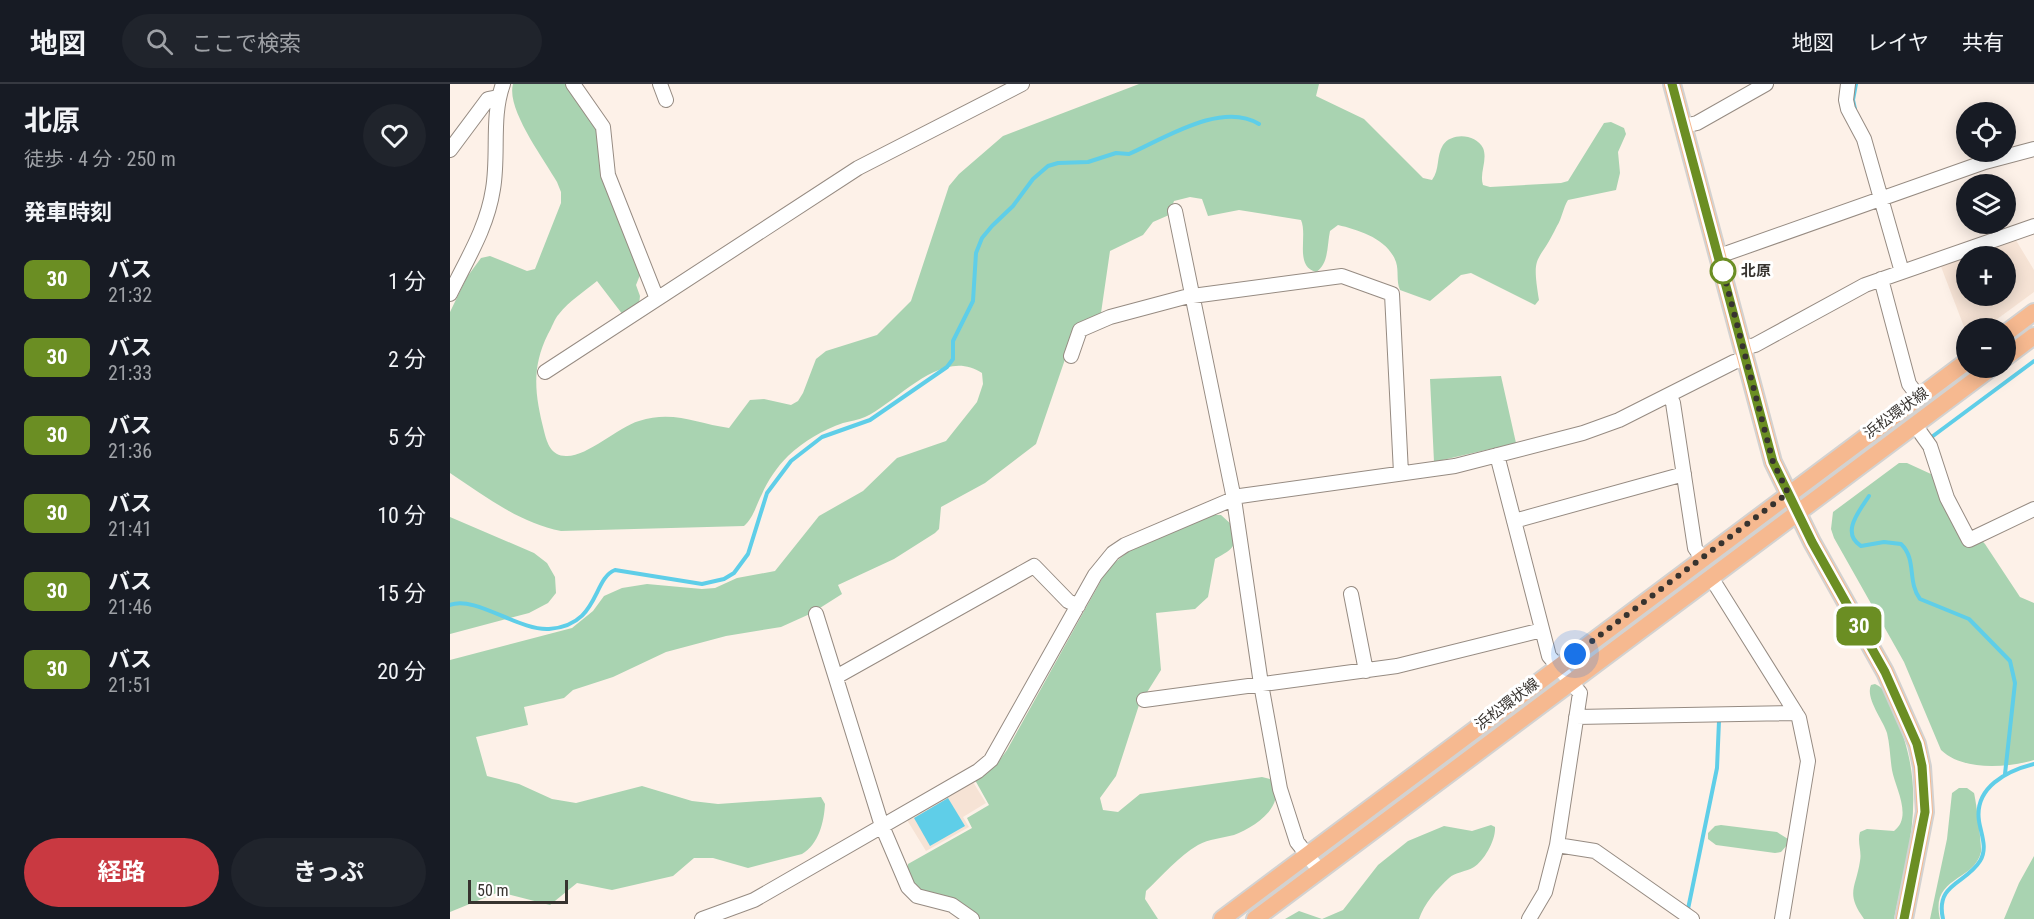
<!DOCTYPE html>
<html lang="ja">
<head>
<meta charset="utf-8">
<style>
  :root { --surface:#171b24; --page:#20242c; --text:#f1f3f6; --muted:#9ea1a6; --line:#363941; --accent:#c93941 }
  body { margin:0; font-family:"Roboto Condensed","Noto Sans JP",sans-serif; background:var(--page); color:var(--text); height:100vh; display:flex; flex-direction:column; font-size:22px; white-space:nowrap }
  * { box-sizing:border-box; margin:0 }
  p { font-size:20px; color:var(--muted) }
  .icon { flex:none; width:33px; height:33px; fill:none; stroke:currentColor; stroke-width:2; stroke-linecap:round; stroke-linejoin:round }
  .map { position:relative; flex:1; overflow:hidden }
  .side { display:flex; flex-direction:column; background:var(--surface); width:450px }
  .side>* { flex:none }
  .badge { padding:0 12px; border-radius:9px; font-size:21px; line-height:39px }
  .tools { position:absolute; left:1506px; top:18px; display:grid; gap:12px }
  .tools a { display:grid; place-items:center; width:60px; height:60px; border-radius:50%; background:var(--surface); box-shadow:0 3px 15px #0003; font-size:30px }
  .scale { position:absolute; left:18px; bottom:15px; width:100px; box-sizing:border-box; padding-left:6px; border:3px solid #37332f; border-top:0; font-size:16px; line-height:21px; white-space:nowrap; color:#37332f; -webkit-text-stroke:4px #fff; paint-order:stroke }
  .you { position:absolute; width:30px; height:30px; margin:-15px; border:4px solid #fff; border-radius:50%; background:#1a73e8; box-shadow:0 0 0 9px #1a73e833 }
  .map>.badge { position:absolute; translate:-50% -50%; box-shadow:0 0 0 3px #fff }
  h2 { padding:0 24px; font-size:22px; line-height:54px }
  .round { display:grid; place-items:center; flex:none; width:63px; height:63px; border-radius:32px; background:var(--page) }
  .summary { display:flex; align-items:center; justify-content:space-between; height:102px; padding:0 24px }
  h1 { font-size:28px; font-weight:700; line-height:45px }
  .action { display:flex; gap:12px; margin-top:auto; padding:12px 24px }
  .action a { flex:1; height:69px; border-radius:36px; background:var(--accent); color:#fff; font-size:24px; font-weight:700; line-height:69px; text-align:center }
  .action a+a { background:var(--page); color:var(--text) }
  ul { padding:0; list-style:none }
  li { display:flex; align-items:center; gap:18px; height:78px; padding:0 24px }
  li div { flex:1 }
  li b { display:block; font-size:22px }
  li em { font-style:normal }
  li .badge { min-width:66px; font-weight:700; text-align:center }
  header { display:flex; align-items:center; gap:36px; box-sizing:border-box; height:84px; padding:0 30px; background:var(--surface); border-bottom:2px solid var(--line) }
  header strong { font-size:28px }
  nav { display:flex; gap:33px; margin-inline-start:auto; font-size:21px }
  .search { width:420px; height:54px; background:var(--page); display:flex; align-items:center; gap:15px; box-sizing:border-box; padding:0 21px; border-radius:33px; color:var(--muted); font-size:22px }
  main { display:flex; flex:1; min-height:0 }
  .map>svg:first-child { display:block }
  .built { fill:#f6e3d5; fill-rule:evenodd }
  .green { fill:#a9d3b1 }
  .water { fill:#5fcee8 }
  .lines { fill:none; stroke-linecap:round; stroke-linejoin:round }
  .stream { stroke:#5fcee8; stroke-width:4 }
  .minor-casing { stroke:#968b82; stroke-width:16 }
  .major-casing { stroke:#d3d2d1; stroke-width:20 }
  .minor { stroke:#fff; stroke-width:14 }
  .major { stroke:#f6b990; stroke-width:16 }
  .line-casing { stroke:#fff; stroke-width:14 }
  .line { stroke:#6b8e23; stroke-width:9 }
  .walk { stroke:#37332f; stroke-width:6; stroke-dasharray:0 10.8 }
  .stop-dot { fill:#fff; stroke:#6b8e23; stroke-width:3 }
  .labels { text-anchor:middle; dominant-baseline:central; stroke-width:6; stroke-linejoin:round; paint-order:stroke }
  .stop-label { font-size:15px; font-weight:bold; fill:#37332f; stroke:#fff; text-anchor:start }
  .street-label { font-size:15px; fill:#37332f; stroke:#fff }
</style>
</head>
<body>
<header>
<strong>地図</strong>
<div class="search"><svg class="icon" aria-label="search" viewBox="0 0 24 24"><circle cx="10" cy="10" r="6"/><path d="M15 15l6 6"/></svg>ここで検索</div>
<nav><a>地図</a><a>レイヤ</a><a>共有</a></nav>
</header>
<main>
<section class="side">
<div class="summary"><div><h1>北原</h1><p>徒歩 · 4 分 · 250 m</p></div><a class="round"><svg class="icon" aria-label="heart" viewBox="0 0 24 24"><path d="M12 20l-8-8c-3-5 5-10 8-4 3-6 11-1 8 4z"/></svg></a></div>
<h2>発車時刻</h2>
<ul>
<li><span class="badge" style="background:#6b8e23;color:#fff">30</span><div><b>バス</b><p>21:32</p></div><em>1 分</em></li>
<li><span class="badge" style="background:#6b8e23;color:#fff">30</span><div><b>バス</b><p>21:33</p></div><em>2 分</em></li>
<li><span class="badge" style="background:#6b8e23;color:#fff">30</span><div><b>バス</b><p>21:36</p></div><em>5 分</em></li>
<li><span class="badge" style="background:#6b8e23;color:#fff">30</span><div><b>バス</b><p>21:41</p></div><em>10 分</em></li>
<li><span class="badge" style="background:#6b8e23;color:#fff">30</span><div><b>バス</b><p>21:46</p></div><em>15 分</em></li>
<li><span class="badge" style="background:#6b8e23;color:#fff">30</span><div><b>バス</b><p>21:51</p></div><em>20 分</em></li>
</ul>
<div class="action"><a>経路</a><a>きっぷ</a></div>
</section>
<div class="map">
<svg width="1584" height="835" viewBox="0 0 1584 835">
  <rect width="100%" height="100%" fill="#fdf1e8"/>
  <path class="built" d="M1564,153L1584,186V208L1535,244H1516V248L1490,180ZM1516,172H1556V212H1516Z
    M523,698L536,719L513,733L519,743L476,767L457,736Z"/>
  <path class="green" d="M63,0H117L145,36L190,191L186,201L190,212L189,221L173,231L147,197C135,207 119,217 109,230C104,235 102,244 98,250C81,284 85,311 94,347C97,359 101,372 116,372C137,373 168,343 189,337C224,326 247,340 279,344L300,316L314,315L341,321L348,317L353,309L366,275L376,267L427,251L461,217L499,102L509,90L553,52L689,0H869L866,12L914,35L973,94L982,96C990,86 986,72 993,61C1002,48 1026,50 1033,64C1038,76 1029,89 1033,101L1040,103L1111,99L1118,97L1154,39L1161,38L1174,44L1176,50L1168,68L1170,89L1166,106L1118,116C1113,124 1112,134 1107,142C1088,182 1081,167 1089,216L1085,221L1021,189L1011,191L980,217L950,206C946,197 949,187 946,178C938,155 909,146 888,141L880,147C877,161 879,180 866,188C844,182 858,152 851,136L789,126L758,132L752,115L740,113L724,117L719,131L703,138L693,151L660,167L651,229L624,249L586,360L535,399L491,423L489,445L485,449L444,475L388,501L392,510L362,529L331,543L276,552L216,568L163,593L123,606L114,614L74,623L78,641L26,653L37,692L69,700L102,715L126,719L192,702L242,717L268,720L371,713L375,720C374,738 369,760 352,770L298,784L263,774H244L223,792L162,806L127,799L100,821L49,808L0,828V576L122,544L143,527L154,512L172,504L197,500L252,505L265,504L287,494L325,487L369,432L413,407L447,374L496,357L527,318L533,300L532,289C492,262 449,317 415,333C408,336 400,337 393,339C373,346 354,357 338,372C327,383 318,396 312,410C306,421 304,433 294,442L111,447C69,439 35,412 0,389V228L17,193L31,174L40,172L77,187L85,185L111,119V108L107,98C94,75 56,25 63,0Z
    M1051,292L1066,359L984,378L980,295Z
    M1449,379H1457L1481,390L1493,415L1535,460L1570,513L1584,519V676C1556,684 1513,687 1491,666L1454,578L1384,454L1381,445L1383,428Z
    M763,431H771L782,441C786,465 785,463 765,475L758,513L745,525L706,529L711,586L689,621L666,692L650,714L653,726L668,728L690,710L812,693L820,695C840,720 805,743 784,751C772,754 759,755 748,761C729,772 712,792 696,807L695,815L708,835H528L469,809L457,786L458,780L522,744L517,734L539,721L525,696L546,681L557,666L658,484L679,467Z
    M0,433L84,469L97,479L105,493L106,509L98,519L79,529L0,550Z
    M1425,600C1436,604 1440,619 1444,629C1478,703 1460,760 1444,835H1414C1395,809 1406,804 1410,777C1412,767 1407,758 1410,748L1417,745L1444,747C1463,733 1445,703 1442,686C1440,674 1440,661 1437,649C1433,636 1415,614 1421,601Z
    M1509,704H1517L1524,709C1526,716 1532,763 1531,768C1524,798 1480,792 1490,835H1480L1497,755L1502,709Z
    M1041,741L1045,743C1046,756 1034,777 1024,783C1016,788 1005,788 999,794C987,805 974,820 969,835H835L849,827L872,835L893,826L928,781L958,757L994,742L1022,747Z
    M1271,741L1327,748L1338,755V760L1331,768L1325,769L1266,761L1258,755V749L1265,742Z
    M1584,772V835H1554L1569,799Z"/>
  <path class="water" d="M498,714L515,742L480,762L464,734Z"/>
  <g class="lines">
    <path class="stream" d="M1405,25L1403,16L1406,0
      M1483,352L1584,277
      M1419,412C1410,426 1390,449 1411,462L1434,458L1451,460C1467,475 1457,498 1470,515L1519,535L1560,577L1565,599L1555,690
      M0,521C25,511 69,547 99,545C150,541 142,495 165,486L252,500L274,495L284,489L298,470L317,409L341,377L372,353L420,336L497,283L503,275V257L523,217L526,169L532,154L542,142L563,122L583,95L598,82L608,79L638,78L666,69L679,70C715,54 772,17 809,40
      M1238,825L1267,684L1269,637
      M1493,835C1485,799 1516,800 1530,777C1538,764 1531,750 1529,737C1524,703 1557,687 1584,680"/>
    <defs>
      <path id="minor" d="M123,0L153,43L158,91L207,215
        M210,0L216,16
        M1398,0L1396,16L1398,25L1414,55L1452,188
        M1234,42L1247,39L1316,0
        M0,66L38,15L48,13
        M725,127L784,415L811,600L830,705L847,758L869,786
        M1269,172L1535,78L1584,65
        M1431,195L1459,300L1468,312
        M0,210C17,175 37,144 43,105C49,70 41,33 53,0
        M1293,264L1305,261L1415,201L1584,142
        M621,272L630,246L660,233L735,213L892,192L942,210L951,389
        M95,288L408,84L572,0
        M1219,311L1223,319L1245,464L1252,474
        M1465,341L1480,362L1497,414L1519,456L1584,425
        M1047,371L1099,572L1130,609L1107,761L1095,808L1079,835
        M1064,437L1234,390
        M1262,495L1349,634L1358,677L1332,835
        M901,510L916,587
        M366,530L432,742L458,803L467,812L502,821L522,835
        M386,593L584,482L618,517L628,522
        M694,616L947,582L1092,546
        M1126,633L1346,629
        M1107,761L1145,767L1242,835
        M252,835L304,816L528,687L541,676L645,491L663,469L675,461L790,412L1005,382L1133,349L1169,336L1284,278L1296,275"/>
      <path id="major" d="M1222,0L1323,378L1362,458L1435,588L1467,660L1472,683L1475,728L1454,835
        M1556,249L1584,228
        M1556,273L1584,252
        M772,835L1516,278
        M805,835L1541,284"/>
    </defs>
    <use href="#minor" class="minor-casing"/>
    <use href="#major" class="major-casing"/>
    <use href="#minor" class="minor"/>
    <use href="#major" class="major"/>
  </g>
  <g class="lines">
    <defs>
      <path id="line" d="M1222,0L1323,378L1362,458L1435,588L1467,660L1472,682L1475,728L1454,835"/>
    </defs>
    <use href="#line" class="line-casing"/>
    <use href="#line" class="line"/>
    <path class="walk" d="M1125,570L1338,409L1323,378L1273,187"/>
  </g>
  <circle class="stop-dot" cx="1273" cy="187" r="12"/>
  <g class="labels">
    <g class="stop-label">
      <text x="1291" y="187">北原</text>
    </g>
    <g class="street-label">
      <text transform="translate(1446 329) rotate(-36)">浜松環状線</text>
      <text transform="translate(1057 620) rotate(-37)">浜松環状線</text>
    </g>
  </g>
</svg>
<div class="tools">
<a><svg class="icon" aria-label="locate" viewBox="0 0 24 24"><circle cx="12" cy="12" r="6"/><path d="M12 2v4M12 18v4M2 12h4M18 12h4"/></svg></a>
<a><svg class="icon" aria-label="layers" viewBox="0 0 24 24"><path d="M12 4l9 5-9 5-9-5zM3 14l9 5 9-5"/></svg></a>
<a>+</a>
<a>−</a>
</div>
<div class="scale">50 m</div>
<div class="you" style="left:1125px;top:570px"></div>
<b class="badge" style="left:1409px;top:542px;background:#6b8e23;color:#fff">30</b>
</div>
</main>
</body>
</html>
